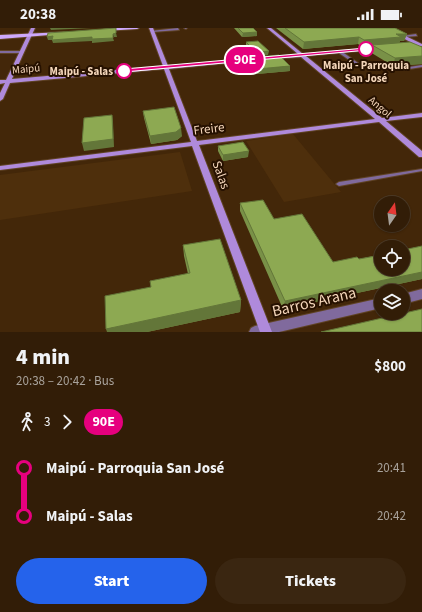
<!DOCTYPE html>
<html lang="en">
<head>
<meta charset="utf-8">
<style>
  :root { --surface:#321d07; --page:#3a2611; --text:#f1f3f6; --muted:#a8a29b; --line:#4d3b28; --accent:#2563eb }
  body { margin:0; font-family:"Source Sans 3",sans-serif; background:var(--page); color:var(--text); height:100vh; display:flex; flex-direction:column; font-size:15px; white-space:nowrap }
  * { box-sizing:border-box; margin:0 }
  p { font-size:13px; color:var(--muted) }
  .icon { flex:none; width:22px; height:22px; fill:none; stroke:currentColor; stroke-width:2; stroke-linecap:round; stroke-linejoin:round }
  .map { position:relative; height:304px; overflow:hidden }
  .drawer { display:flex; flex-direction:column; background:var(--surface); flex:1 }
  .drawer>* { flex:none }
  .badge { padding:0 8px; border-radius:13px; font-size:14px; line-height:26px }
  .needle { width:26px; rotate:14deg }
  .buttons { position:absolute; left:374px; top:168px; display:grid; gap:8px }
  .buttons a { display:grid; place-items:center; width:36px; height:36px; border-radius:50%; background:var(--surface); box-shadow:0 1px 3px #0004,0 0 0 1px var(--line); font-size:20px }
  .map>.badge { position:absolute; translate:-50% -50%; box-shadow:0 0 0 2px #fff }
  .legs { display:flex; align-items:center; gap:6px; height:44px; padding:0 16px; font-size:13px }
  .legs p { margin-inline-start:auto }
  .head { display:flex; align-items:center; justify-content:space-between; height:68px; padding:0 16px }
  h1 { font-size:22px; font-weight:800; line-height:30px }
  .primary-button { display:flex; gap:8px; margin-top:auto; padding:8px 16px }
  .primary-button a { flex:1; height:46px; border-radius:24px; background:var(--accent); color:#fff; font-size:16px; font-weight:800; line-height:46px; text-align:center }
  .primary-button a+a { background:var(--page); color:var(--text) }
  ul { padding:0 16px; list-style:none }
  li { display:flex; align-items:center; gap:14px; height:48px; font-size:15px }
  li i { display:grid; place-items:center; width:6px; height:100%; margin:0 5px; background:currentColor }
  li i::after { content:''; width:10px; height:10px; margin:-5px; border:3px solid; border-radius:50%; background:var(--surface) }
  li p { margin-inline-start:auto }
  li:first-child i { background:linear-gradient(#0000 50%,currentColor 0) }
  li:last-child i { background:linear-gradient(currentColor 50%,#0000 0) }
  .status { display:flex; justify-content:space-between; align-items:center; height:28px; padding:0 20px; background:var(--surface); direction:ltr }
  .status svg { height:11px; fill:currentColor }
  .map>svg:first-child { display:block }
  .built { fill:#4e2f0c }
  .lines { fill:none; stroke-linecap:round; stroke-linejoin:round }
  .lane-casing { stroke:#5f4325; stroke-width:2 }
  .street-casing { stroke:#5f4325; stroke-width:2 }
  .secondary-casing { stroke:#5f4325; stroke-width:2 }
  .primary-casing { stroke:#5f4325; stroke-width:2 }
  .lane { fill:#806a9d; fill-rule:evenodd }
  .street { fill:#806a9d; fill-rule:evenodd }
  .secondary { fill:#af8adb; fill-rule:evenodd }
  .primary { fill:#cea9fd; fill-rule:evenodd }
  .wall { fill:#799147 }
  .shaded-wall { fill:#637639 }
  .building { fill:#8da952; stroke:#637639 }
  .line-1 { fill:#e6007e; stroke:#fff }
  .stop-1-dot { fill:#fff; stroke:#e6007e; stroke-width:2 }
  .labels { text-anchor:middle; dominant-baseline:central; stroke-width:4; stroke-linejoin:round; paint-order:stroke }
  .far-stop-label { font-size:11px; font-weight:bold; fill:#f4d6ba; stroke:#261100 }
  .far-street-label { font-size:11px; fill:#f4d6ba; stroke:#261100 }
  .street-label { font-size:13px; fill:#f4d6ba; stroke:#261100 }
  .near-street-label { font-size:16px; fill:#f4d6ba; stroke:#261100 }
</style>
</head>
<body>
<div class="status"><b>20:38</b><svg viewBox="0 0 49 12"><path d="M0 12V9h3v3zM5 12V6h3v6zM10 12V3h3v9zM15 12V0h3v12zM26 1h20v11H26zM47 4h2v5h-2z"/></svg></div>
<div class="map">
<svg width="422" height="304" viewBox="0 0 422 304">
  <rect width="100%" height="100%" fill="#432709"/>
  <path class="built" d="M293,106L341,164L284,174L246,113Z
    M180,124L192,163L0,192V147Z"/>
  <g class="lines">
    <defs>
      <path id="lane" d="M178,0L179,2L152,4L151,3Z
        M184,0H187L186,1Z
        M416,6L417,8L403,9L402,8Z
        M0,23H22L23,24L22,25H0Z
        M339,23H341L358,35L355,36L339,25Z
        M422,37V39L403,42L401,41L403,40Z
        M422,141V143L339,158L336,156L339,154Z"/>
      <path id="street" d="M422,261V271L403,276V266Z
        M381,270V280L279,304H249L251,300L255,298Z"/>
      <path id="secondary" d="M31,0H35L12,51L163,38L149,0H153L168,38L250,31V33H248L169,41L197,113L375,91L301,29L270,31V30L272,29L298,26L267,0H271L303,26L384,19V20L382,21L306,28L382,90L422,85V89L386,93L422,123V129H419L379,94L199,117L272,304H260L192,118L0,142V138L191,114L164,41L10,55L3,71L0,73V65L5,55L0,56V52H6Z
        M384,0H389L422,16V18L405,19V17L414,16Z"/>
      <path id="primary" d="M113,0H139L137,1L104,3L102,2Z
        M64,4V6H62L0,11V7Z"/>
    </defs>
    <use href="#lane" class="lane-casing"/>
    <use href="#street" class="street-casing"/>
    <use href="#secondary" class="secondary-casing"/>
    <use href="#primary" class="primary-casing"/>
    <use href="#lane" class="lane"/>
    <use href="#street" class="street"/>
    <use href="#secondary" class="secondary"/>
    <use href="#primary" class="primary"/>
  </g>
  <path class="wall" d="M234,0H253L257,4V8L242,9Z
    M276,0H395L407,6L404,13H400L399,15L422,19V36L393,38L370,24L372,18L362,19L358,16L303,21Z
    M246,14L268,27L233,30L230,26V22H238V19L246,18Z
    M238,31L290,43L246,47L237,36Z
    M143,83L182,108L177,112L151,116L144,90Z
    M218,118L248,129L223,133L218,123Z
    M240,175L274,191L333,234L359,231L422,218V251L283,281L240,183Z
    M183,217L241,272L240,284L147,304H107L188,246L184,228Z"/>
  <path class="shaded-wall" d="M50,0H91L51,2Z
    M257,4V8L242,9L243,5Z
    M116,5L117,9H114L113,6Z
    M396,6H407L404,13H400L399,16L372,17V18L362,19L364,12Z
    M53,8L113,10L114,13L92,15V13L53,15L52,12H48L47,9Z
    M359,9L358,16L303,21L304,14Z
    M269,23L268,27L233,30V26Z
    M422,28V36L393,38L395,30Z
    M290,38V43L246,47V42Z
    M112,87L113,94L114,119L84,123L82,115Z
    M181,100L182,108L177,112L151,116L150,108Z
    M249,123L248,129L223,133V127Z
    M422,244V251L283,281L285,273Z
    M241,272L240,284L147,304H107L106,301Z"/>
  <path class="building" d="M116,0V5L113,6V10L92,11V9L52,12L53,8L47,9L48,5Z
    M238,0H253L257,4L243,5Z
    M285,0H395L407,6H396L401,9L364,12L359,9L304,14Z
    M258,13L269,23L233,26L230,22L240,21L238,19L250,18L246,14Z
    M410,14L422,19V28L395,30L372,17Z
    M279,27L290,38L246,42L238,31Z
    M174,79L181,100L176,104L150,108L143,83Z
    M112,87L113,111L82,115L84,90Z
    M243,114L249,123L223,127L218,118Z
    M263,172L274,191L302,186L333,234L357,229L359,231L381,227V241H403V222L422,218V244L285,273L240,175Z
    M220,211L241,272L106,301L105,268L151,259L150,253L190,245L183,217Z
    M422,281V304H321Z"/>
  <path class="line-1" d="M366,20L368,22L124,44L121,43L124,41Z"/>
  <g class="stop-1-dot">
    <circle cx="366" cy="21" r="7"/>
    <circle cx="124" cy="43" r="7"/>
  </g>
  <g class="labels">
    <g class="far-stop-label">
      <text x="366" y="37">Maipú - Parroquia<tspan x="366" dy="13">San José</tspan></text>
      <text x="113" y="43" text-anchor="end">Maipú - Salas</text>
    </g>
    <g class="far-street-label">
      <text transform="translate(26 41) rotate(-5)">Maipú</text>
      <text transform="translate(380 79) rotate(40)">Angol</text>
    </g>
    <g class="street-label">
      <text transform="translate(209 101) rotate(-7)">Freire</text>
      <text transform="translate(221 147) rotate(70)">Salas</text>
    </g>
    <g class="near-street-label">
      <text transform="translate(314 274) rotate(-13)">Barros Arana</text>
    </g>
  </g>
</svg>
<div class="buttons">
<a><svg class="needle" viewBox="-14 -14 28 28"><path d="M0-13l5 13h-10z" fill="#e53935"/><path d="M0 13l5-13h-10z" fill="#a8a29b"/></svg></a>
<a><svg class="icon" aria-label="locate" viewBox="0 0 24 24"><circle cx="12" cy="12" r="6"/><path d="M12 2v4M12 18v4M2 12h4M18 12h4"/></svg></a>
<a><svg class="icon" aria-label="layers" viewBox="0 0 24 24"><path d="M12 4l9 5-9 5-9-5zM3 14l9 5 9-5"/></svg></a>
</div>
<b class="badge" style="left:245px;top:32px;background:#e6007e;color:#fff">90E</b>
</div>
<section class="drawer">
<div class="head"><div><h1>4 min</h1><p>20:38 – 20:42 · Bus</p></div><b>$800</b></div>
<div class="legs"><svg class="icon" aria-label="walk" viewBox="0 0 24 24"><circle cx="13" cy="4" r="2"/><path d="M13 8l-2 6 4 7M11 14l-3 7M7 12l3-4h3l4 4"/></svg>3<svg class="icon" aria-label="forward" viewBox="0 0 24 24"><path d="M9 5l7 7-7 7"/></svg><b class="badge" style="background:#e6007e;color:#fff">90E</b></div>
<ul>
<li><i style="color:#e6007e"></i><b>Maipú - Parroquia San José</b><p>20:41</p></li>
<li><i style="color:#e6007e"></i><b>Maipú - Salas</b><p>20:42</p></li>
</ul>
<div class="primary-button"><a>Start</a><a>Tickets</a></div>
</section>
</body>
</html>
